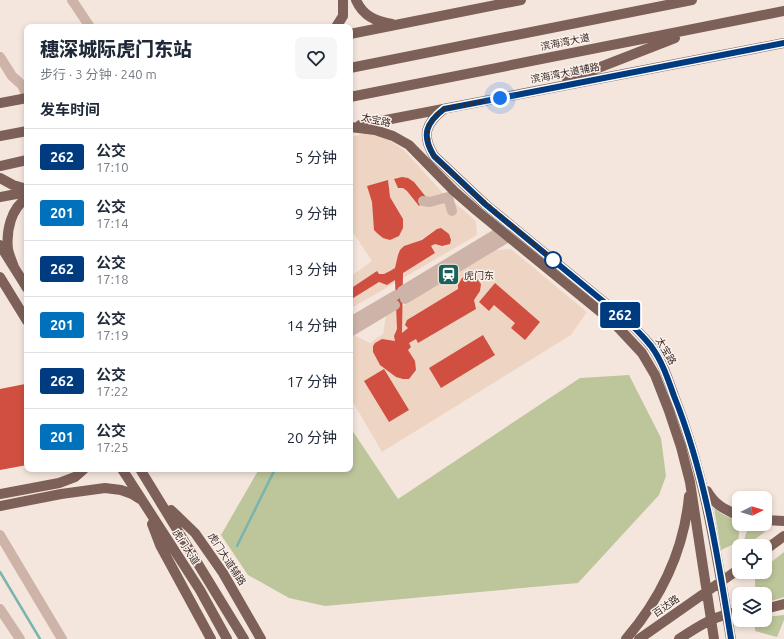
<!DOCTYPE html>
<html lang="zh">
<head>
<meta charset="utf-8">
<style>
  :root { --surface:#fff; --page:#f6f6f7; --text:#1f2937; --muted:#747a83; --line:#e0e1e3 }
  body { margin:0; font-family:Ubuntu,"Noto Sans SC",sans-serif; background:var(--page); color:var(--text); height:100vh; display:flex; flex-direction:column; font-size:15px; white-space:nowrap }
  * { box-sizing:border-box; margin:0 }
  p { font-size:13px; color:var(--muted) }
  .icon { flex:none; width:22px; height:22px; fill:none; stroke:currentColor; stroke-width:2; stroke-linecap:round; stroke-linejoin:round }
  .map { position:relative; flex:1; overflow:hidden }
  .sheet { position:absolute; left:24px; top:24px; width:329px; height:448px; display:flex; flex-direction:column; background:var(--surface); border-radius:8px; box-shadow:0 2px 6px #0003 }
  .sheet>* { flex:none }
  .badge { padding:0 8px; border-radius:3px; font-size:14px; line-height:26px }
  .needle { width:26px; rotate:85deg }
  .buttons { position:absolute; left:732px; top:491px; display:grid; gap:8px }
  .buttons a { display:grid; place-items:center; width:40px; height:40px; border-radius:8px; background:var(--surface); box-shadow:0 2px 6px #0003; font-size:20px }
  .you { position:absolute; width:20px; height:20px; margin:-10px; border:3px solid #fff; border-radius:50%; background:#1a73e8; box-shadow:0 0 0 6px #1a73e833 }
  .map>.badge { position:absolute; translate:-50% -50%; box-shadow:0 0 0 2px #fff }
  h2 { padding:0 16px; font-size:15px; line-height:36px }
  .round { display:grid; place-items:center; flex:none; width:42px; height:42px; border-radius:8px; background:var(--page) }
  .overview { display:flex; align-items:center; justify-content:space-between; height:68px; padding:0 16px }
  h1 { font-size:19px; font-weight:800; line-height:30px }
  ul { padding:0; list-style:none }
  li { display:flex; align-items:center; gap:12px; height:56px; padding:0 16px; border-top:1px solid var(--line) }
  li div { flex:1 }
  li b { display:block; font-size:15px }
  li em { font-style:normal }
  li .badge { min-width:44px; font-weight:700; text-align:center }
  .map>svg:first-child { display:block }
  .green { fill:#bdc59b }
  .plaza { fill:#eed5c3 }
  .lines { fill:none; stroke-linecap:round; stroke-linejoin:round }
  .stream { stroke:#79b4af; stroke-width:2.5 }
  .building { fill:#d04f40 }
  .minor { stroke:#ceb4a8; stroke-width:10 }
  .major { stroke:#7d6058; stroke-width:10 }
  .line-casing { stroke:#fff; stroke-width:9 }
  .line { stroke:#003b80; stroke-width:6 }
  .walk { stroke:#3a2c29; stroke-width:4; stroke-dasharray:0 7.2 }
  .stop-dot { fill:#fff; stroke:#003b80; stroke-width:2 }
  .labels { text-anchor:middle; dominant-baseline:central; stroke-width:3; stroke-linejoin:round; paint-order:stroke }
  .street-label { font-size:10px; fill:#3a2c29; stroke:#fbf1ea }
  .poi-label { font-size:10px; fill:#3a2c29; stroke:#fbf1ea; text-anchor:start }
</style>
</head>
<body>
<div class="map">
<svg width="784" height="639" viewBox="0 0 784 639">
  <rect width="100%" height="100%" fill="#f5e6dd"/>
  <path class="green" d="M629,375L661,438L666,476L659,495L578,583L325,606L289,598L248,575L221,535L259,469H350V427L398,499L580,378Z
    M714,508L722,514L739,522L740,524L738,542L721,550Z
    M751,525H765L766,531L746,546H743L746,533Z
    M784,552V597L765,603V594H755V574L759,572H765V567Z
    M784,615V620L777,637L755,631V620H765V617Z"/>
  <path class="plaza" d="M368,133L388,139L405,151L441,191L476,221L477,235L350,309V277L372,261L350,228V137Z
    M511,249L587,312L571,335L382,452L350,397V338L354,335L370,343L383,334L386,316L496,250Z"/>
  <g class="lines">
    <path class="stream" d="M237,546L275,469
      M0,572L40,639"/>
  </g>
  <path class="building" d="M402,177L408,178L414,182L426,197L419,206L407,191L403,188H398L394,179Z
    M388,180L390,197L403,219V228L399,236L390,240L383,238L378,234L374,230L372,202L367,186Z
    M441,228L449,234L451,240L450,244L442,246L435,244L431,246L435,253L403,273L402,333L408,328L405,325L407,320L458,289V285L462,278L467,276H471L477,279L481,284L480,291L474,300L476,309L418,343L416,339L409,343L411,347L408,350L415,361L416,370L409,379H403L396,377L380,365L373,352V346L375,343L382,339L395,341L394,336L397,329L395,280L387,285L379,282L350,300V289L377,271L379,274H384L390,271L395,268L398,255L400,250L404,246L422,240L437,229Z
    M495,283L540,322L525,340L511,328L515,323L494,305L489,311L479,302Z
    M483,335L495,355L441,388L429,368Z
    M384,369L409,410L389,422L364,381Z
    M25,384L27,387V465L0,470V389Z"/>
  <g class="lines">
    <path class="minor" d="M72,0L90,27
      M0,57L12,76L22,85L27,96
      M423,201L430,202L448,197L452,211
      M402,291L501,231
      M405,299L508,237
      M350,322L396,295
      M350,332L395,305
      M0,535L62,639
      M0,609L20,639"/>
    <path class="major" d="M356,0C363,16 375,21 392,24
      M336,27L343,16V0
      M350,34L521,0
      M350,68L692,0
      M567,80L675,38
      M350,97L784,11
      M0,103L27,98
      M444,109C426,123 421,135 434,156L485,204L621,316C632,325 642,335 651,346C662,360 668,379 674,396C705,474 717,557 731,639
      M360,125L784,43
      M350,127L375,130L393,136L409,145L454,191L477,211L614,323L642,353L655,375L669,411L681,447L690,482L714,639
      M0,136L27,131
      M0,166L27,160
      M0,178L13,185L27,189
      M0,197L27,192
      M0,245L27,288
      M14,267C12,261 9,255 8,249C6,231 11,208 27,198
      M0,277L27,321
      M122,469L200,590L227,639
      M140,469L244,639
      M707,491C715,505 724,509 739,516
      M0,494L59,483L75,477L84,469
      M0,506L61,494L105,488L121,490L132,494L140,499
      M171,510L195,533L223,573L261,639
      M765,520L784,521
      M152,524L160,545L211,639
      M765,550L784,536
      M765,609L784,604
      M626,639C662,597 684,551 689,496
      M639,639L739,569
      M679,639C697,627 717,614 739,612"/>
  </g>
  <g class="lines">
    <defs>
      <path id="line" d="M731,639C718,557 705,473 674,396C668,379 662,361 651,346C642,335 632,325 621,316L485,204L434,156C421,135 426,123 444,109L784,43"/>
    </defs>
    <use href="#line" class="line-casing"/>
    <use href="#line" class="line"/>
    <path class="walk" d="M500,98L444,109L434,117L428,127L429,147L434,156L463,184L553,260"/>
  </g>
  <defs>
    <symbol id="station-square" viewBox="-11 -11 22 22"><rect x="-9" y="-9" width="18" height="18" rx="4" fill="#1a605b" stroke="#fbf1ea"/><path d="M-3-6H3Q5-6 5-4V2Q5 4 3 4L4.5 6H3L1.5 4h-3L-3 6H-4.5L-3 4Q-5 4-5 2V-4Q-5-6-3-6ZM-3.5-4v3h7v-3ZM-3.5 1v1.5H-2V1ZM2 1v1.5H3.5V1Z" fill="#fff"/></symbol>
  </defs>
  <g fill-rule="evenodd">
    <use href="#station-square" x="436" y="262" width="25" height="25"/>
  </g>
  <circle class="stop-dot" cx="553" cy="260" r="8"/>
  <g class="labels">
    <g class="street-label">
      <text transform="translate(565 42) rotate(-11)">滨海湾大道</text>
      <text transform="translate(565 73) rotate(-11)">滨海湾大道辅路</text>
      <text transform="translate(376 120) rotate(12)">太宝路</text>
      <text transform="translate(666 351) rotate(60)">太宝路</text>
      <text transform="translate(186 547) rotate(57)">虎门大道</text>
      <text transform="translate(227 559) rotate(57)">虎门大道辅路</text>
      <text transform="translate(666 606) rotate(-35)">百达路</text>
    </g>
    <g class="poi-label">
      <text x="464" y="275">虎门东</text>
    </g>
  </g>
</svg>
<div class="buttons">
<a><svg class="needle" viewBox="-14 -14 28 28"><path d="M0-13l5 13h-10z" fill="#e53935"/><path d="M0 13l5-13h-10z" fill="#747a83"/></svg></a>
<a><svg class="icon" aria-label="locate" viewBox="0 0 24 24"><circle cx="12" cy="12" r="6"/><path d="M12 2v4M12 18v4M2 12h4M18 12h4"/></svg></a>
<a><svg class="icon" aria-label="layers" viewBox="0 0 24 24"><path d="M12 4l9 5-9 5-9-5zM3 14l9 5 9-5"/></svg></a>
</div>
<div class="you" style="left:500px;top:98px"></div>
<b class="badge" style="left:620px;top:315px;background:#003b80;color:#fff">262</b>
<section class="sheet">
<div class="overview"><div><h1>穗深城际虎门东站</h1><p>步行 · 3 分钟 · 240 m</p></div><a class="round"><svg class="icon" aria-label="heart" viewBox="0 0 24 24"><path d="M12 20l-8-8c-3-5 5-10 8-4 3-6 11-1 8 4z"/></svg></a></div>
<h2>发车时间</h2>
<ul>
<li><span class="badge" style="background:#003b80;color:#fff">262</span><div><b>公交</b><p>17:10</p></div><em>5 分钟</em></li>
<li><span class="badge" style="background:#0072bc;color:#fff">201</span><div><b>公交</b><p>17:14</p></div><em>9 分钟</em></li>
<li><span class="badge" style="background:#003b80;color:#fff">262</span><div><b>公交</b><p>17:18</p></div><em>13 分钟</em></li>
<li><span class="badge" style="background:#0072bc;color:#fff">201</span><div><b>公交</b><p>17:19</p></div><em>14 分钟</em></li>
<li><span class="badge" style="background:#003b80;color:#fff">262</span><div><b>公交</b><p>17:22</p></div><em>17 分钟</em></li>
<li><span class="badge" style="background:#0072bc;color:#fff">201</span><div><b>公交</b><p>17:25</p></div><em>20 分钟</em></li>
</ul>
</section>
</div>
</body>
</html>
